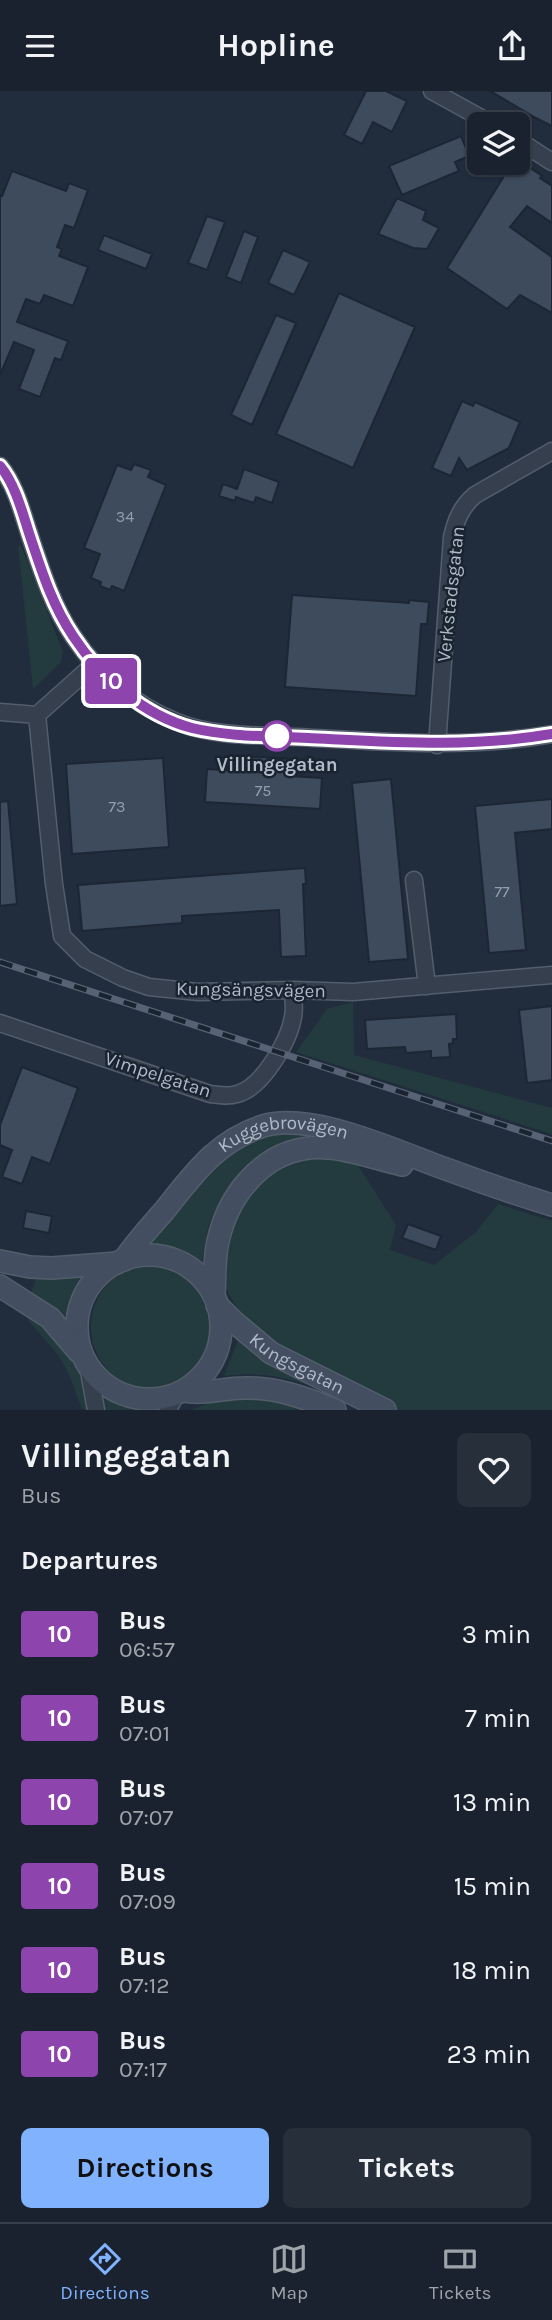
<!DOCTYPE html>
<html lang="en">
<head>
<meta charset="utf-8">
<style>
  :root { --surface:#19222e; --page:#262f3a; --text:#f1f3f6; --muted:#9fa4aa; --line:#373f4a; --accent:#80b2fe }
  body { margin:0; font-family:Karla,sans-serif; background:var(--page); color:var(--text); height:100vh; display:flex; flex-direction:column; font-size:26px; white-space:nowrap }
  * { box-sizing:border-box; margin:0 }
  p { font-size:23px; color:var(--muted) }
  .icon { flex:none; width:38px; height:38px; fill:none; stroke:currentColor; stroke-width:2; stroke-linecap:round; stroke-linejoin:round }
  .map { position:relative; height:1319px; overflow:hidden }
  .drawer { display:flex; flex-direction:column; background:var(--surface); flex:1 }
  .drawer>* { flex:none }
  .badge { padding:0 14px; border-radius:5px; font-size:24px; line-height:46px }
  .buttons { position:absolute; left:467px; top:21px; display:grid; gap:14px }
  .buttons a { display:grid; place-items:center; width:63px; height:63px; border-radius:10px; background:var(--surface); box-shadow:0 2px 5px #0004,0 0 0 2px var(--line); font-size:35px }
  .map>.badge { position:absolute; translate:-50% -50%; box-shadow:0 0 0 4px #fff }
  h2 { padding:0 21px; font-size:26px; line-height:63px }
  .round { display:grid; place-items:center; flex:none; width:74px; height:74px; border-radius:10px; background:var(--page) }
  .summary { display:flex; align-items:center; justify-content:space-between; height:119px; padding:0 21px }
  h1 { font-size:33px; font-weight:700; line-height:52px }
  .primary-button { display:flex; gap:14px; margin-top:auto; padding:14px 21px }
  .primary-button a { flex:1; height:80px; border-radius:10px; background:var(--accent); color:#111; font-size:28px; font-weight:700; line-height:80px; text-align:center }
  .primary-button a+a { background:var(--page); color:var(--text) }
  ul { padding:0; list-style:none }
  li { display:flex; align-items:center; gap:21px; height:84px; padding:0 21px }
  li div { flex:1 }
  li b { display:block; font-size:26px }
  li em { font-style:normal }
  li .badge { min-width:77px; font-weight:700; text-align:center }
  header { display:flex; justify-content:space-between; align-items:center; height:91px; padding:0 21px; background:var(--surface); font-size:32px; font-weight:700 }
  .menu { display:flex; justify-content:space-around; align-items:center; height:98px; border-top:2px solid var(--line); background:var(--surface); font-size:19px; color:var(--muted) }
  .menu a { display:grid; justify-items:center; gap:4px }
  .menu .on { color:var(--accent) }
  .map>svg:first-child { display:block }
  .green { fill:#233b3e }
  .building { fill:#3d4b5c; stroke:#1c2634; stroke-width:2 }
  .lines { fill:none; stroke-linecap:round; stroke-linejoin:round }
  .minor-casing { stroke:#535d6b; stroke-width:19 }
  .secondary-casing { stroke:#535d6b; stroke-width:24 }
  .minor { stroke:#353f4d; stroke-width:16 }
  .secondary { stroke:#434e60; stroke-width:21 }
  .rail-casing { stroke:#576374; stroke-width:7 }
  .rail { stroke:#1a2431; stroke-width:4.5; stroke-dasharray:13; stroke-linecap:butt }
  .line-casing { stroke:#fff; stroke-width:16 }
  .line { stroke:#8e44ad; stroke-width:10 }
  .stop-dot { fill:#fff; stroke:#8e44ad; stroke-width:3.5 }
  .labels { text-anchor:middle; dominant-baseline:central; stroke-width:5; stroke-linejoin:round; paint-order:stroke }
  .number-label { font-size:16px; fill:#939ead }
  .street-label { font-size:19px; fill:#b0bac8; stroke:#1a2431 }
  .stop-label { font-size:19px; font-weight:bold; fill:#b0bac8; stroke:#1a2431 }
</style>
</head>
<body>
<header><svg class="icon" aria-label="menu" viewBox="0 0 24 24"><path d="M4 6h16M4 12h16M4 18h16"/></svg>Hopline<svg class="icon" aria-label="share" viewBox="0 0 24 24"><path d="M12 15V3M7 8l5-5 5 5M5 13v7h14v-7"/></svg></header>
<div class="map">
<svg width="552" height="1319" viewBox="0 0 552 1319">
  <rect width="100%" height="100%" fill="#212d3d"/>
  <path class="green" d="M18,454L21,455L63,561L61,571L33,598Z
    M353,911L354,964L552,1017V1043L296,961L327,918Z
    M271,1041L329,1043V1053L235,1091L219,1112L208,1136L201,1180L148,1158L213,1071L239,1053Z
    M313,1064L354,1068L396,1134L390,1159L434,1174L476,1141L498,1113L552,1130V1319H398L281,1260L258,1243L236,1215L224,1194L223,1154L249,1105L271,1084L293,1070Z
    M91 1236a63 63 0 1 1 126 0a63 63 0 1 1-126 0Z
    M39,1179L85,1184L68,1230L57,1218L31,1202Z
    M25,1215L68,1257L83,1283L94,1319L82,1318C75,1301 70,1282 60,1267C52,1254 25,1229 23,1219Z
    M241,1242L333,1303C297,1289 264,1279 224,1285Z
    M102,1303L156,1319H103Z
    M240,1306L272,1310L307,1319H191L211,1311Z"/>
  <path class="building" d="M366,0H386L407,10L392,41L373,31L362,53L344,44Z
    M490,0H552V35L536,27Z
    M461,45L469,65L455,71L459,80L402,104L389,75Z
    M512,72H523L542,85L540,87L552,95V132L527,115L510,136L552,166V222L520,204L507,218L447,177Z
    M12,80L66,100L69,92L88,99L74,137L65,134L57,156L62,158L59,165L88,176L73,215L44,204L40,213L26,208L17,231L68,250L61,269L55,267L40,306L19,298L34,259L14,251L0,284V104L2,105Z
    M397,107L426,120L423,129L439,137L427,158L413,157L378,143Z
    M207,125L225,131L207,179L188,172Z
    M244,140L258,146L241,192L226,186Z
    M104,144L152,163L146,178L98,159Z
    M283,159L310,171L294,204L268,192Z
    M339,202L415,236L353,377L276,343Z
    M276,224L296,232L252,334L231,324Z
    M462,310L473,315L475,311L520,331L509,357L467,379L459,367L451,385L432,377Z
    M134,373L151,379L148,386L166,394L124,500L112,495L110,499L100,495L101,491L91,487L100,463L84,457L117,374L131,379Z
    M244,378L279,391L272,412L256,406L254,412L236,406L235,410L219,405L223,393L237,398Z
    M292,504L409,512V509L429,511L427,533H421L416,605L285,596Z
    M240,665L292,668L290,685L322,687L320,718L205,711L207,678L239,680Z
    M163,667L169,756L72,763L66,673Z
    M391,688L408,868L369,871L352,692Z
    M552,708V738L515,742L526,859L489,862L475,715Z
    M8,710L17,813L0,815V711Z
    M305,777L306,793H303L306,865L281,866L279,819L182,825V832L82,840L78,794Z
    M552,915V989L527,992L519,919Z
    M456,923L457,948H453V952L449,953L450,966L431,967V960L406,962L405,956L367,958L365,929Z
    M22,976L78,997L50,1073L32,1066L22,1093L2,1086L12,1059L0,1054V1034Z
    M26,1120L52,1125L49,1142L23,1137Z
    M408,1133L441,1145L436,1159L402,1147Z"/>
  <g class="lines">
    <defs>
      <path id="minor" d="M432,0L492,33
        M518,49L552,71
        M0,375C15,393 22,420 29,442C41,478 52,514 73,545C99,584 134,614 177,631C214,646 259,644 298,646C383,651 467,658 552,643
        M0,621L37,624L93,574
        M37,624L54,793L62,845L85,868L123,887L149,896L198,901L293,899L353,901L552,884
        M437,654L452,446C456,429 461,416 475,404L552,360
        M414,789L427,895
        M0,932L210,1003C220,1004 228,1006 237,1003C262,997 289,950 293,926C295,917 293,908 293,899
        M88,1275L96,1319
        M168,1319L176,1303"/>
      <g id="secondary">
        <circle cx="149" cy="1236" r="72"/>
        <path id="s1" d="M124,1169C136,1151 150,1136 164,1120C193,1084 216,1050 263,1035C312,1020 398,1061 446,1078C481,1091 516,1103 552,1114"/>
        <path d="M0,1170L30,1176L52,1177L117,1172"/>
        <path d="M0,1195L50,1227L78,1260"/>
        <path d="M214,1205C215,1187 214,1167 218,1150C230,1098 270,1052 328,1057C349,1058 380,1069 402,1074"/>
        <path id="s2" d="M217,1214L233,1230L271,1262L385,1319"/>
        <path d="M183,1300C205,1304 223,1297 244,1297C276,1296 306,1307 335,1319"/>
      </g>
    </defs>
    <use href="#minor" class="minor-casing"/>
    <use href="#secondary" class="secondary-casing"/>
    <use href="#minor" class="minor"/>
    <use href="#secondary" class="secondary"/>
    <defs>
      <path id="rail" d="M0,871L552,1050"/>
    </defs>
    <use href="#rail" class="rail-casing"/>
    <use href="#rail" class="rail"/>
  </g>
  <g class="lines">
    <defs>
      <path id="line" d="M0,375C15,393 22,420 29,442C41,478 52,514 73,545C100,586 143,624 192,637C229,646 270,645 308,647C391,651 470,657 552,643"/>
    </defs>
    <use href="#line" class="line-casing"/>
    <use href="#line" class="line"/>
  </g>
  <circle class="stop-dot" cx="277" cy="645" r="14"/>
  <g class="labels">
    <g class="number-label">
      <text x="125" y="425">34</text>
      <text x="263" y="699">75</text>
      <text x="117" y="715">73</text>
      <text x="502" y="800">77</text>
    </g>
    <g class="street-label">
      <text transform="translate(451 503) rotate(-84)">Verkstadsgatan</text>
      <text transform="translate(251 899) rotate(1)">Kungsängsvägen</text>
      <text transform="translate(158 984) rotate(18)">Vimpelgatan</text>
      <text stroke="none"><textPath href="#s1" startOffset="215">Kuggebrovägen</textPath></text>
      <text stroke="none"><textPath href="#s2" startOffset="100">Kungsgatan</textPath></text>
    </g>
    <g class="stop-label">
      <text x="277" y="674">Villingegatan</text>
    </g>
  </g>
</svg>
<div class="buttons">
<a><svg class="icon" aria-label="layers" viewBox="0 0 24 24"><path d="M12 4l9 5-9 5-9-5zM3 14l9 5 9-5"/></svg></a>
</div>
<b class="badge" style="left:111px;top:590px;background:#8e44ad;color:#fff">10</b>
</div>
<section class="drawer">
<div class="summary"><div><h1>Villingegatan</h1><p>Bus</p></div><a class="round"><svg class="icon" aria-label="heart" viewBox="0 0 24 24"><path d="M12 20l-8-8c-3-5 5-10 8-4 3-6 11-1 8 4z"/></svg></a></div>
<h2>Departures</h2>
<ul>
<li><span class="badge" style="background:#8e44ad;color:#fff">10</span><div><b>Bus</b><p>06:57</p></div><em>3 min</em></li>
<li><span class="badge" style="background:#8e44ad;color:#fff">10</span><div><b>Bus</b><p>07:01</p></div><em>7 min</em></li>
<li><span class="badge" style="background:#8e44ad;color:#fff">10</span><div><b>Bus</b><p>07:07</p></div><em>13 min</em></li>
<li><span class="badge" style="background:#8e44ad;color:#fff">10</span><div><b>Bus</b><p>07:09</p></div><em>15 min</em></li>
<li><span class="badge" style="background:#8e44ad;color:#fff">10</span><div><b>Bus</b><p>07:12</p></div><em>18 min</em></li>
<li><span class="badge" style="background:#8e44ad;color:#fff">10</span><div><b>Bus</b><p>07:17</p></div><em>23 min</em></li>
</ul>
<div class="primary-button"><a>Directions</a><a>Tickets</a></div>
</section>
<nav class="menu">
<a class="on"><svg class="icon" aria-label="directions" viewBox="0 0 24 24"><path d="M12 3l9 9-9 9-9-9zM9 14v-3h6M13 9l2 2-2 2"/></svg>Directions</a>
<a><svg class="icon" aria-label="map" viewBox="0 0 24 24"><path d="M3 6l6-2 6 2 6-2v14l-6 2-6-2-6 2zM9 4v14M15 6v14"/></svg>Map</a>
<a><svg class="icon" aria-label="tickets" viewBox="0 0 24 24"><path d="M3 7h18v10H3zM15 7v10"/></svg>Tickets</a>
</nav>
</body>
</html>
